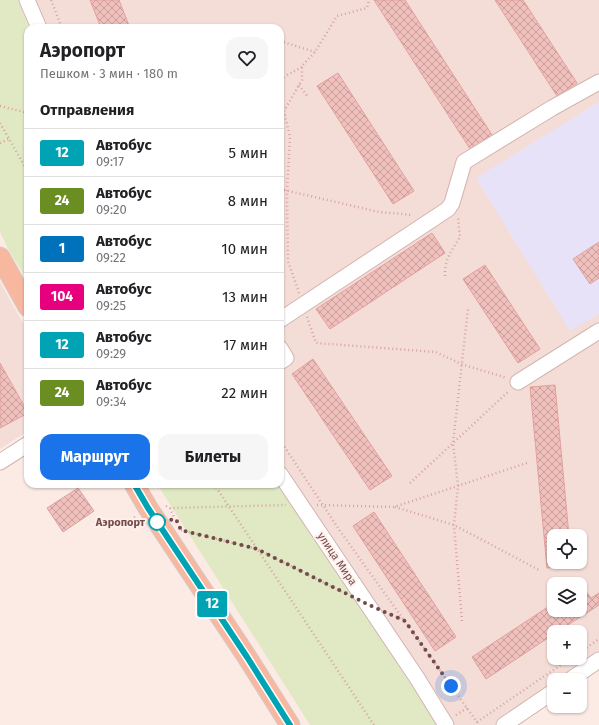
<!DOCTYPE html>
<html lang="ru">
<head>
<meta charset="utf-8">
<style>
  :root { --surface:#fff; --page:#f6f6f6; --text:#202124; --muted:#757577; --line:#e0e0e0; --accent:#1a73e8 }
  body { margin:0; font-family:"Fira Sans",sans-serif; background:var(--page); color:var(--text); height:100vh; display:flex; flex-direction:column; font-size:15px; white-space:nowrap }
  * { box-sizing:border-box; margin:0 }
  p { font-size:13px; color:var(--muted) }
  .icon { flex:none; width:22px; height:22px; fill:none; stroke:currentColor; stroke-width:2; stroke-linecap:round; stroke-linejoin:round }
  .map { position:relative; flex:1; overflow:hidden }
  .drawer { position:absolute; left:24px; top:24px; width:260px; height:464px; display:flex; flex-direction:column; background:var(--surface); border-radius:12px; box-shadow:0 1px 3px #0004 }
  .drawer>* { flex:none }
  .badge { padding:0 8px; border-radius:3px; font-size:14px; line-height:26px }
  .buttons { position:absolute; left:547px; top:529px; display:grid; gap:8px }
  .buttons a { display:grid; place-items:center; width:40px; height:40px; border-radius:8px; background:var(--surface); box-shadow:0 1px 3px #0004; font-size:20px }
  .you { position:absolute; width:20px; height:20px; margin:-10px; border:3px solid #fff; border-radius:50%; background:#1a73e8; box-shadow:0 0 0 6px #1a73e833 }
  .map>.badge { position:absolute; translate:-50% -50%; box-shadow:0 0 0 2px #fff }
  h2 { padding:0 16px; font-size:15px; line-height:36px }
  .round { display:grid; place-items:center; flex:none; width:42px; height:42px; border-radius:12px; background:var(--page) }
  .head { display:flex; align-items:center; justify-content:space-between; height:68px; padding:0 16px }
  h1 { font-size:19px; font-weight:700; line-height:30px }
  .primary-button { display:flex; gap:8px; margin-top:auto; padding:8px 16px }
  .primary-button a { flex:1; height:46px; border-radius:12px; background:var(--accent); color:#fff; font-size:16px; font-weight:700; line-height:46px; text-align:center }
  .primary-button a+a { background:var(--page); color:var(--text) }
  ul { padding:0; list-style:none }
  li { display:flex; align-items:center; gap:12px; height:48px; padding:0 16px; border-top:1px solid var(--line) }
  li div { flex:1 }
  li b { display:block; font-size:15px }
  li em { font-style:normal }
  li .badge { min-width:44px; font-weight:700; text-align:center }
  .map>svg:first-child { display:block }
  .residential { fill:#f5ddd7; fill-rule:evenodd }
  .education { fill:#e8e2f8 }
  .park { fill:#e0e9c4 }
  .building { fill:url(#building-cross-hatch); stroke:#e3a09e }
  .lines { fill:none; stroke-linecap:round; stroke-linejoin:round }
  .minor-casing { stroke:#d2b4b1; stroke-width:17 }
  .major-casing { stroke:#d5c9c9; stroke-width:21 }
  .path { stroke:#d5a3a0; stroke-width:2.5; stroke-dasharray:1 3; stroke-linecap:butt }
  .minor { stroke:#fff; stroke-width:15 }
  .major { stroke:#f8b89f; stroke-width:19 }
  .line-casing { stroke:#fff; stroke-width:9 }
  .line { stroke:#00a3b4; stroke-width:6 }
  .walk { stroke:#744b4b; stroke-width:4; stroke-dasharray:0 7.2 }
  .stop-dot { fill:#fff; stroke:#00a3b4; stroke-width:2 }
  .labels { text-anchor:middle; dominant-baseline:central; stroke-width:4; stroke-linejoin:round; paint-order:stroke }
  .stop-label { font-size:11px; font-weight:bold; fill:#744b4b; stroke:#fff0eb; text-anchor:end }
  .street-label { font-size:11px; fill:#744b4b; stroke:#fff0eb }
</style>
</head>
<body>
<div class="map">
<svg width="599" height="725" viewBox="0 0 599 725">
  <defs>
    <pattern id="building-cross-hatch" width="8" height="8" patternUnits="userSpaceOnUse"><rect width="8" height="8" fill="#f0c0bd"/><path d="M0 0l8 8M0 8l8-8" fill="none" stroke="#c79e9c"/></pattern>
  </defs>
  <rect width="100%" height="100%" fill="#fcebe5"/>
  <path class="residential" d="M27,0H599V660L570,680H554V691L504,725H446L280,474V28H39ZM554,536H580V562H554ZM554,584H580V610H554ZM554,632H580V658H554Z
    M0,282L28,332V431L0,449Z"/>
  <path class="education" d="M599,102V314L570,331L476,178Z"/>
  <path class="park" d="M0,0H18L29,28L28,281L9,251L0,232Z
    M157,484H279L438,725H310Z"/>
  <path class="building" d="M90,0H119L130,28H101Z
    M374,0H405L494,138L472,152Z
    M495,0H523L577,83L557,96Z
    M338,73L414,191L393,204L317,86Z
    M432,233L445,253L330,329L316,309Z
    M599,242V278L590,284L573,259Z
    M485,265L540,349L518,363L463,279Z
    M313,359L392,476L370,490L292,374Z
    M0,363L28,413L0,428Z
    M555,385L569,536H554V562H571L572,565L547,568L530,387Z
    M78,488L94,511L63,532L47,508Z
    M374,512L456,637L435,651L353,526Z
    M581,585L591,598L599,593V605L557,632H554V634L486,679L472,657L554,603V610H580V586Z"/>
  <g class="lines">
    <defs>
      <path id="minor" d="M27,0L39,28
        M280,320L448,209L452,203L464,162L552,108L599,82
        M280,348L286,358L280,362
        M518,382L599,331
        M0,462L28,444
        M280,474L417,678L446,725
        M570,680L599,660
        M504,725L554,691"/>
      <path id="major" d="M0,257L28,307
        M134,484L148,508L247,657L290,725"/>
    </defs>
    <use href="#minor" class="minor-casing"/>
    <use href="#major" class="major-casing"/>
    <path class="path" d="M51,0L62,28
      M231,27L234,28
      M280,41L315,52
      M280,79L302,67
      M299,85L308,97
      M0,106L28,113
      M0,123L28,172
      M0,143L9,139
      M280,189L379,212L413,215
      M445,276C444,260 452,250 460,237L458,217
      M299,293L288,261L287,191L290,137L284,111L302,80V66L315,52L337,16L367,8L369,0
      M307,317L316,343L436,352L461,364L507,378
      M280,440L340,531L477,722L571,658
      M410,483L509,391
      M214,484L374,725
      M317,505L394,507L527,463
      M166,506L170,508L286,505
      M395,507L454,525L539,570
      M170,508L174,517
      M124,524L135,517
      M181,530L257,549L342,592
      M392,615L404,620
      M462,621L454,525L458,486L453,443L468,309
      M580,652L599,639
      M456,715L467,708"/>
    <use href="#minor" class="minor"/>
    <use href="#major" class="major"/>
  </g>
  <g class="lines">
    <defs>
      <path id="line" d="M134,484L148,508L247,657L290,725"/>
    </defs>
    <use href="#line" class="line-casing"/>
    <use href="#line" class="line"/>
    <path class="walk" d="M157,522L176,519L181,530L257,549L367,604L405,621L451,686"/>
  </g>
  <circle class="stop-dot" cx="157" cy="522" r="8"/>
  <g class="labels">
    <g class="stop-label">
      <text x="145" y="522">Аэропорт</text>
    </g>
    <g class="street-label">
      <text transform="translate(337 559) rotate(56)">улица Мира</text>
    </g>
  </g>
</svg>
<div class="buttons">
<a><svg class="icon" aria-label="locate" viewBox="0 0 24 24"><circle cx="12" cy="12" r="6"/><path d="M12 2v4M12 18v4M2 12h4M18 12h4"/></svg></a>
<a><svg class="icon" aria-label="layers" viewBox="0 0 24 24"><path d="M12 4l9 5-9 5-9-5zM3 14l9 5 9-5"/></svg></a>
<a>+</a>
<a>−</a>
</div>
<div class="you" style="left:451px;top:686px"></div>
<b class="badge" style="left:212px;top:604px;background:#00a3b4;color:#fff">12</b>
<section class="drawer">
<div class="head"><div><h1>Аэропорт</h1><p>Пешком · 3 мин · 180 m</p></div><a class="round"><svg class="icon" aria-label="heart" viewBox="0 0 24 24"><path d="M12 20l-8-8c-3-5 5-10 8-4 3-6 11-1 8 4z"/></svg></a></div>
<h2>Отправления</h2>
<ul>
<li><span class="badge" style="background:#00a3b4;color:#fff">12</span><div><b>Автобус</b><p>09:17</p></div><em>5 мин</em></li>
<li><span class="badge" style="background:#6b8e23;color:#fff">24</span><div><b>Автобус</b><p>09:20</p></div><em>8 мин</em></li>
<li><span class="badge" style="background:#0072bc;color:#fff">1</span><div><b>Автобус</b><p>09:22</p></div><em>10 мин</em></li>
<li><span class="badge" style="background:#e6007e;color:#fff">104</span><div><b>Автобус</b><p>09:25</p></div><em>13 мин</em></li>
<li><span class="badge" style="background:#00a3b4;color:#fff">12</span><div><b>Автобус</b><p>09:29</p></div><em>17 мин</em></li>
<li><span class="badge" style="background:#6b8e23;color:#fff">24</span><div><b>Автобус</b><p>09:34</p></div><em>22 мин</em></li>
</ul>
<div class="primary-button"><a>Маршрут</a><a>Билеты</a></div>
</section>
</div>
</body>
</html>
